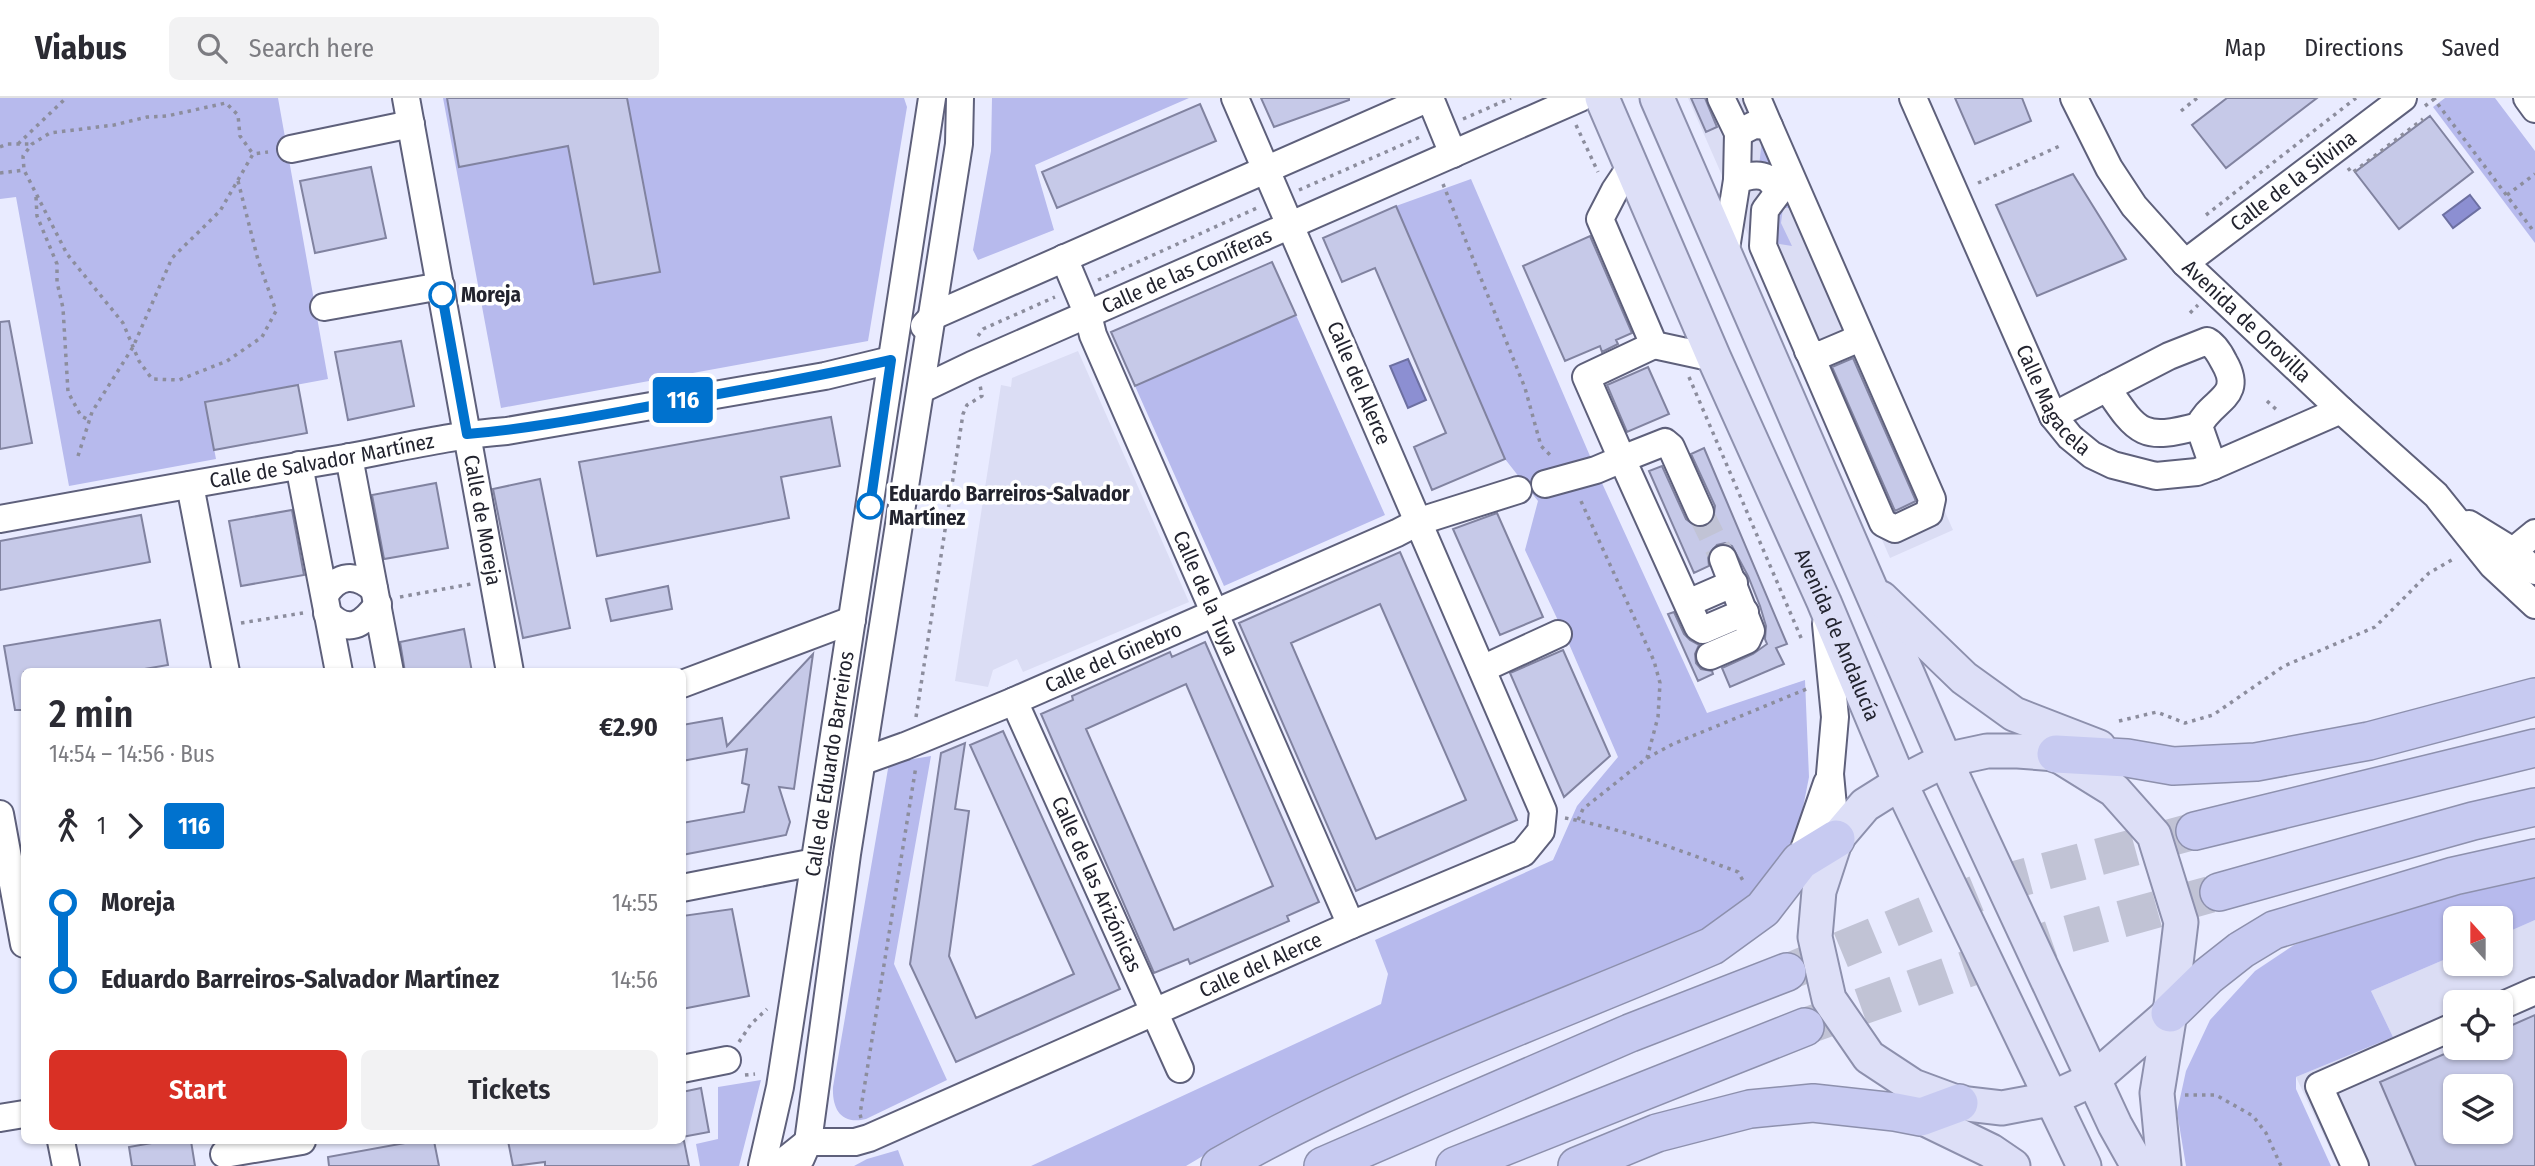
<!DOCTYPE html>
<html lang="en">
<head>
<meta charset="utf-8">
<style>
  :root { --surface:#fff; --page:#f2f2f3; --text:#2b2b33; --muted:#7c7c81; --line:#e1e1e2; --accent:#d93025 }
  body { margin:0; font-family:"Fira Sans Condensed",sans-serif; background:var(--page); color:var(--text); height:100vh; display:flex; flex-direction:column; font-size:26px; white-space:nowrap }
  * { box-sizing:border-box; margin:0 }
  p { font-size:23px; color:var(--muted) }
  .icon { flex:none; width:38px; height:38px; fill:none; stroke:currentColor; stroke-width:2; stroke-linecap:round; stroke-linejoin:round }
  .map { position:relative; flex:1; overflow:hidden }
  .details { position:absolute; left:21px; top:570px; width:665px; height:476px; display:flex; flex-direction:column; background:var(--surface); border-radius:10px; box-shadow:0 2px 5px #0004 }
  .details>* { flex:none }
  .badge { padding:0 14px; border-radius:5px; font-size:24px; line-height:46px }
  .needle { width:46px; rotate:339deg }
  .fabs { position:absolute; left:2443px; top:808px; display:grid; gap:14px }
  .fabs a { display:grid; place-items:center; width:70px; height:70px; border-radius:10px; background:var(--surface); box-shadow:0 2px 5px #0004; font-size:35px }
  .map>.badge { position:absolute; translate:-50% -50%; box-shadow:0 0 0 4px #fff }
  .legs { display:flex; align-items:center; gap:10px; height:77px; padding:0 28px; font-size:23px }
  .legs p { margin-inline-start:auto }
  .overview { display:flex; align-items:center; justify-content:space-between; height:119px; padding:0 28px }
  h1 { font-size:38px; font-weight:600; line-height:52px }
  .cta { display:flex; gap:14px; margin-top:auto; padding:14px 28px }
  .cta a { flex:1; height:80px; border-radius:10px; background:var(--accent); color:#fff; font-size:28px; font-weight:600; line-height:80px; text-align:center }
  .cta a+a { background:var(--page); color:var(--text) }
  ul { padding:0 28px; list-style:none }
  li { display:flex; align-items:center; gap:24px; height:77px; font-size:26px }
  li i { display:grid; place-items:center; width:10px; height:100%; margin:0 9px; background:currentColor }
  li i::after { content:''; width:18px; height:18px; margin:-9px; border:5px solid; border-radius:50%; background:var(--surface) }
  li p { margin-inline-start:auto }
  li:first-child i { background:linear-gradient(#0000 50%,currentColor 0) }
  li:last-child i { background:linear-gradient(currentColor 50%,#0000 0) }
  header { display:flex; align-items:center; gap:42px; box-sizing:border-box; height:98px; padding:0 35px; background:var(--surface); border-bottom:2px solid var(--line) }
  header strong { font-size:33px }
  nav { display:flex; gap:38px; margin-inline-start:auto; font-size:24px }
  .search { width:490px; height:63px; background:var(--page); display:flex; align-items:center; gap:18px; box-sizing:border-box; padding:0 24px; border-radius:10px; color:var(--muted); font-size:26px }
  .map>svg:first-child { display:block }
  .built { fill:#dbddf4; fill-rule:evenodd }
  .green { fill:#b7baed }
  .water { fill:#8c8fd2; stroke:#6c6fa1; stroke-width:2 }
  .building { fill:#c6c9e8; stroke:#8183a0; stroke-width:2; fill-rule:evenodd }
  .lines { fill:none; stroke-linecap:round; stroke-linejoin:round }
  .minor-tunnel { stroke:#c1c3d5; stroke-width:26; stroke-dasharray:26 13; stroke-linecap:butt }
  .highway-tunnel { stroke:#c1c3d5; stroke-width:37; stroke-dasharray:37 18; stroke-linecap:butt }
  .minor-casing { stroke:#5e607b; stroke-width:30 }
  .major-casing { stroke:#8d90ad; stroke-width:37 }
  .highway-casing { stroke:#8d90ad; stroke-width:40 }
  .path { stroke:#8c8d9d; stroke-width:3.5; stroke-dasharray:3.5 5; stroke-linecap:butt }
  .minor { stroke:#fff; stroke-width:26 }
  .major { stroke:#dddff7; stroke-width:33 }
  .highway { stroke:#c7caf1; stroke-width:37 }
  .line-1-casing { stroke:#fff; stroke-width:16 }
  .line-1 { stroke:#0072ce; stroke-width:10 }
  .stop-1-dot { fill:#fff; stroke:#0072ce; stroke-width:3.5 }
  .labels { text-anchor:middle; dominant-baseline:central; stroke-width:7; stroke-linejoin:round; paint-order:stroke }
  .street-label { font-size:21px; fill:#22232e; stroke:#fff }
  .stop-label { font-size:21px; font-weight:bold; fill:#22232e; stroke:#fff; text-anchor:start }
</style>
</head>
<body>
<header>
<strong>Viabus</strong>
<div class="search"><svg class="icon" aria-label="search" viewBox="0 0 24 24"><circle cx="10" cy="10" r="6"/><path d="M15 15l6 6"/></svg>Search here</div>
<nav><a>Map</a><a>Directions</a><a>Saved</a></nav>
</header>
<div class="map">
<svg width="2535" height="1068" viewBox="0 0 2535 1068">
  <rect width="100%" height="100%" fill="#e9ebff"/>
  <path class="built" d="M1688,0H1763L1953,432L1890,460Z
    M1078,253L1189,504L1023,574L1017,561L993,572L988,589L955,583L1001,287L1011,289L1012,280Z
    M2535,822V1068H2338L2296,979L2393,939L2371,893L2455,857V866H2501V837ZM2455,905H2501V950H2455ZM2455,989H2501V1034H2455Z"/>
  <path class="green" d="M0,0H278L328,281L205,304L216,361L69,388L16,99L0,101Z
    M443,0H904L907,9L868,243L501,310Z
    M992,0H1189L1035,67L1054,132L978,162L973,152L991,53Z
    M2445,0H2495L2535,53V145L2433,9Z
    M1762,42L1796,110H1783L1781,125L1792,148L1773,145L1759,68Z
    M1471,81L1596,372L1707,615L1805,582L1809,679L1801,720L1783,763L1744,810L1686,840L1218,1049L1186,1068H1031L1381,906L1388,876L1375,842L1553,762L1577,708L1618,659L1569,546L1525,452L1538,403L1505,361L1396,108Z
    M1296,217L1385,417L1224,488L1135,288Z
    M931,658L894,866L947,982L866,1021C841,1027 832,1011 833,989L889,665Z
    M2535,776V822L2501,837V821H2455V857L2371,893L2393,939L2296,979V991L2331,1068H2186L2177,1014L2186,973L2210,922L2255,873L2294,847L2340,830Z
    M761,982L739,1068H700L696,1046L718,1041V989Z
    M898,1052L904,1068H854L867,1061Z"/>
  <path class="water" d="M2470,97L2480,110L2453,130L2443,117Z
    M1408,261L1426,302L1408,310L1390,268Z"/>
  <path class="building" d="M447,0H627L660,174L594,186L568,48L459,69Z
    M1261,0H1349V2L1274,29Z
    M1691,0H1705L1717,29L1706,34Z
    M1955,0H2022L2031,23L1975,46Z
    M2227,0H2317L2226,70L2192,27Z
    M1200,6L1216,43L1057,110L1042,74Z
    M2430,18L2473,74L2399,131L2355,74Z
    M371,69L386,140L315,155L300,83Z
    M2073,76L2126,161L2037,198L1996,107Z
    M1396,108L1505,361L1432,392L1414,349L1446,335L1375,170L1342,184L1323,140Z
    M1590,138L1632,235L1616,242L1618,246L1602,254L1600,248L1565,263L1523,168Z
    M1272,164L1296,217L1135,288L1111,234Z
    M9,223L32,345L0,351V224Z
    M401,243L414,308L348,322L335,254Z
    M1853,260L1916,403L1895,413L1832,269Z
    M1648,269L1669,316L1627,334L1607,287Z
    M298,287L307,335L214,352L205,304Z
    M831,319L840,368L781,379L789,420L597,458L579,364Z
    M1704,350L1787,546L1776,550L1784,566L1730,589L1722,570L1753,556L1767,546L1765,541L1766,528L1760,508L1748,478L1732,448L1725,445L1717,447L1708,458L1709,468L1694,475L1649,373L1662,368L1686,421L1698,430L1706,429L1713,423L1715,408L1691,356Z
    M540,381L570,530L523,540L493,391Z
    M436,385L448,450L384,461L372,397Z
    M292,412L304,477L241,488L229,423Z
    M1497,415L1543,519L1500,537L1453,431Z
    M141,417L150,464L0,492V443Z
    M1400,454L1517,722L1356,793L1239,525ZM1380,506L1466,702L1376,741L1291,545Z
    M668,488L672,511L611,523L606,501Z
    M1674,514L1684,536L1690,542L1699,547L1695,556L1696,565L1701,571L1712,573L1713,576L1698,583L1668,516Z
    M160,522L168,567L127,574H24V612H15L4,548Z
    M464,531L472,574H405L400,544Z
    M1205,544L1319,804L1287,818L1289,823L1190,866L1188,861L1154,875L1041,616L1073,602L1072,598L1170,554L1172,559ZM1186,586L1273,788L1174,832L1086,631Z
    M1563,552L1610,658L1564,699L1510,575Z
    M813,556L794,691L779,689L790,724L786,737L682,757V725L744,714L749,687L742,685L747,651L682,663V627L722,620L727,648Z
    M1003,633L1120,891L956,964L910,866L941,655L965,645L955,711L969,713L949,858L976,920L1074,876L970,647Z
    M732,811L749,898L682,911V818Z
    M2535,917V1068H2416L2380,984L2458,950H2501V932ZM2455,989H2501V1034H2455Z
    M701,990L709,1034L682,1039V994Z
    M163,1043H191L195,1068H132L129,1049Z
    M416,1043H434L439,1068H329L328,1059Z
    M508,1043H684L689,1068H545V1064L513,1068Z"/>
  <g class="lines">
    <path class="minor-tunnel" d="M1700,414L1723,461"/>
    <path class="highway-tunnel" d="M1790,873L2002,785L2195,733
      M1809,927L2057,839L2219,794"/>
    <defs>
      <g id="minor">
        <path id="s1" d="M406,0L510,574"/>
        <path d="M1430,0L1453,56"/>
        <path d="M1721,0L1738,35L1737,82L1725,157"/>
        <path d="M1757,0L1769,28"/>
        <path id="s2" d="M1913,0L2053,318L2070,339L2092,357L2113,367L2156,378L2197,374L2213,368L2341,312"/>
        <path id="s3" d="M2074,0L2109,70L2134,108L2185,165L2341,312L2436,397L2492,467L2535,507"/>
        <path d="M2527,0L2535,11"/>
        <path d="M291,51L411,26"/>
        <path d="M1631,68L1615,92L1600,121L1654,247L1714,260"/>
        <path d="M1737,82C1755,75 1772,74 1777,96L1765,112L1763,148L1883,425L1895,431L1929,415L1932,401L1769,28L1754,27L1738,35"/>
        <path id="s4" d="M1064,160L1088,217L1093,237L1351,827"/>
        <path id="s5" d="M2185,165L2403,0"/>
        <path d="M324,209L441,188"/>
        <path d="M924,228L933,218L1429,0"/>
        <path d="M1808,253L1820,257L1853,243L1858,233"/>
        <path d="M2107,290C2138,336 2143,343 2199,328"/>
        <path id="s6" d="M922,291L972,267L1580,0"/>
        <path d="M2053,318L2169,258L2207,243C2215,247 2220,256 2224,264C2245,300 2211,301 2199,328L2213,368"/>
        <path d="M349,359L390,574"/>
        <path d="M299,367L339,574"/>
        <path d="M1545,386L1596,372L1622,361L1586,279L1654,247"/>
        <path d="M190,387L226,574"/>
        <path d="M1700,414L1671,349L1665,344L1622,361L1698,529L1703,532L1745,514"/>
        <path id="s7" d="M0,421C115,400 230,379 345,360C399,350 451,337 507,333L825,278L891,262"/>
        <path d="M2469,426L2513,453L2535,473"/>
        <path d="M2513,453L2535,435"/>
        <path d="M325,497C338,476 356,475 374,491"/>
        <path d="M1688,505L1734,485"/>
        <path d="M327,515C348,537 363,527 378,506"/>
        <path d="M1826,526L1835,619L1830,676L1836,741"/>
        <path d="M1710,558L1747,542L1751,533L1723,461"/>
        <path d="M1482,571L1558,536"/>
        <path d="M682,586L852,522"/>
        <path id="s8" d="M1014,603L1180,971"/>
        <path id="s9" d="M863,663L905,648L1014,603L1397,435L1420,423L1518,392"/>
        <path d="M0,716L24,846"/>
        <path d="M1800,763L1827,685"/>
        <path d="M682,790L815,764"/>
        <path d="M2501,908L2535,893"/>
        <path d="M682,971L727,962"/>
        <path d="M0,1020L24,1016"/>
        <path d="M61,1043L66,1068"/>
        <path d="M224,1056L302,1043"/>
        <path d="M801,1060L808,1044L847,756L959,46L960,0"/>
        <path id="s10" d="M762,1068L780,989L932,0"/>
        <path id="s11" d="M778,1068L808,1044H855L869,1040L1351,827L1523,755L1541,733L1543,713L1235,0"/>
        <path d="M2355,1068L2319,988L2455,928"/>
      </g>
      <g id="major">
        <path id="s12" d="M1602,0L1714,260L1824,504L1900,685L2084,1068"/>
        <path d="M1657,0L1945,662L2115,1027L2138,1068"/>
        <path d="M1881,500L1964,580L2014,616L2099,649"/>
        <path d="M1921,1019L1991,1053L2013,1068"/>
        <path d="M2164,1068L2157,995L2170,915L2181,824L2154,737L2114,692L2056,656L2018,653H1987L1945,662L1900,685L1865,707L1836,741L1819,793L1815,839L1829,901L1869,959L1913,988L1959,1005L2002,1010L2050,1001L2094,981L2170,915"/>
      </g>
      <path id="highway" d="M2056,656L2127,660L2173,668L2256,664L2369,643L2535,599
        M2195,733L2535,650
        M2219,794L2473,723L2535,709
        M2170,915L2208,878L2241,852L2274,832L2454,778L2535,760
        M1220,1068C1376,979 1547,919 1712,848L1763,811L1800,763L1836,741
        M1323,1068L1630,935L1787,874
        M1455,1068L1805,929
        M1577,1068L1657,1035L1750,1011L1813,1005L1895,1014L1921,1019L1959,1005"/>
    </defs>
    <use href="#minor" class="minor-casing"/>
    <use href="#major" class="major-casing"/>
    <use href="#highway" class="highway-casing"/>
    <path class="path" d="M2436,0L2434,1L2535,135
      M2425,8L2434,1
      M2181,13L2197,0
      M1463,21L1511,0
      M1576,27L1598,74
      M18,46L66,0
      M0,49L7,46H32
      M2348,70L2352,75L2423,21
      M0,75L24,72
      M238,83L258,162L276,213L262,239L227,263L179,282L152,281L139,263L123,225L67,156L24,72L23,58L32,46L50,35L114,27L147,19L167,18L226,5L238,17L240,38L253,56
      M1978,85L2062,47
      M1443,86L1525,290L1541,348L1553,360
      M1299,92L1420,39
      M2507,97L2535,76
      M36,99L37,118L57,166V184L63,210L68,294L81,318L89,322
      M2206,117L2356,0
      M1098,182L1257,110
      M2190,215L2198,207
      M978,238L983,231L1055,199
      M1689,279L1802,542
      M2267,303L2279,314
      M78,358L92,314L133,249L172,160L220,113L253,56L268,54
      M400,499L471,486
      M241,525L303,515
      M916,619L963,316L967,307L982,298L980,287
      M2119,623L2157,614L2185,625L2213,617L2284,568L2375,529L2429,475L2455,460
      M1647,660L1673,646L1809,590
      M1565,720C1624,731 1682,753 1738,774L1745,786
      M1578,722L1583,711L1647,660L1658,619L1660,585L1654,563L1580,401
      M739,944L751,926L767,911
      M745,977L755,976
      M2185,997H2216L2253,1018L2266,1035L2281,1068
      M861,1020L860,1016L916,668"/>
    <use href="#minor" class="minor"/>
    <use href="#major" class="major"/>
    <use href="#highway" class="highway"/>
  </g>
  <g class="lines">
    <defs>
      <path id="line-1" d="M442,197L467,336C529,331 590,319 651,308C731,294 812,280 891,262L870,408"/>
    </defs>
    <use href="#line-1" class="line-1-casing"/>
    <use href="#line-1" class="line-1"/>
  </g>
  <g class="stop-1-dot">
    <circle cx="442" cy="197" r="12"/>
    <circle cx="870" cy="408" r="12"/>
  </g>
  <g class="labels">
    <g class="street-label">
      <text stroke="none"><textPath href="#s5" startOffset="136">Calle de la Silvina</textPath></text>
      <text stroke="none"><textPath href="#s6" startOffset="290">Calle de las Coníferas</textPath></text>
      <text stroke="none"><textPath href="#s3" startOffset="285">Avenida de Orovilla</textPath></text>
      <text transform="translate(1359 285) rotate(67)">Calle del Alerce</text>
      <text stroke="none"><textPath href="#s2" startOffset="334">Calle Magacela</textPath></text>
      <text stroke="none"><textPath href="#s7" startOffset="327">Calle de Salvador Martínez</textPath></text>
      <text stroke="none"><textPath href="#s1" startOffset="429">Calle de Moreja</textPath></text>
      <text stroke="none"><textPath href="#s4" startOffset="364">Calle de la Tuya</textPath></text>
      <text stroke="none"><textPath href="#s12" startOffset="586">Avenida de Andalucía</textPath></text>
      <text stroke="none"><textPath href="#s9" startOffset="271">Calle del Ginebro</textPath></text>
      <text stroke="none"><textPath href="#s10" startOffset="408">Calle de Eduardo Barreiros</textPath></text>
      <text stroke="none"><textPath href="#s8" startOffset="201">Calle de las Arizónicas</textPath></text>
      <text stroke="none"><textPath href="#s11" startOffset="528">Calle del Alerce</textPath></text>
    </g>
    <g class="stop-label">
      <text x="461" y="197">Moreja</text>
      <text x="889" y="396">Eduardo Barreiros-Salvador<tspan x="889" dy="24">Martínez</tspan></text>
    </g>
  </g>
</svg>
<div class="fabs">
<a><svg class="needle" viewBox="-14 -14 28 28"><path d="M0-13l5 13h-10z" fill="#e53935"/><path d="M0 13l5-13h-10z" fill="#7c7c81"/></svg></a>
<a><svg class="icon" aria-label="locate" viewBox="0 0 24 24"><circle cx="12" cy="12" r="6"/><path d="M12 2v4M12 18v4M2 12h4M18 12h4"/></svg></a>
<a><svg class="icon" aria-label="layers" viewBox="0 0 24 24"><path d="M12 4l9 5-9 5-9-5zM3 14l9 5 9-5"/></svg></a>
</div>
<b class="badge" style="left:683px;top:302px;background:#0072ce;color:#fff">116</b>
<section class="details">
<div class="overview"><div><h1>2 min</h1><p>14:54 – 14:56 · Bus</p></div><b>€2.90</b></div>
<div class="legs"><svg class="icon" aria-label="walk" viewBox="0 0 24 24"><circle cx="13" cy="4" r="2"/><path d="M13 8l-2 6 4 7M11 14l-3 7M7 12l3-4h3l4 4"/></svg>1<svg class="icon" aria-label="forward" viewBox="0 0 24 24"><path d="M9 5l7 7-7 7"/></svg><b class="badge" style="background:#0072ce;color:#fff">116</b></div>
<ul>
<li><i style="color:#0072ce"></i><b>Moreja</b><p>14:55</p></li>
<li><i style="color:#0072ce"></i><b>Eduardo Barreiros-Salvador Martínez</b><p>14:56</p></li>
</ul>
<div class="cta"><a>Start</a><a>Tickets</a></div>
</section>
</div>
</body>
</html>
